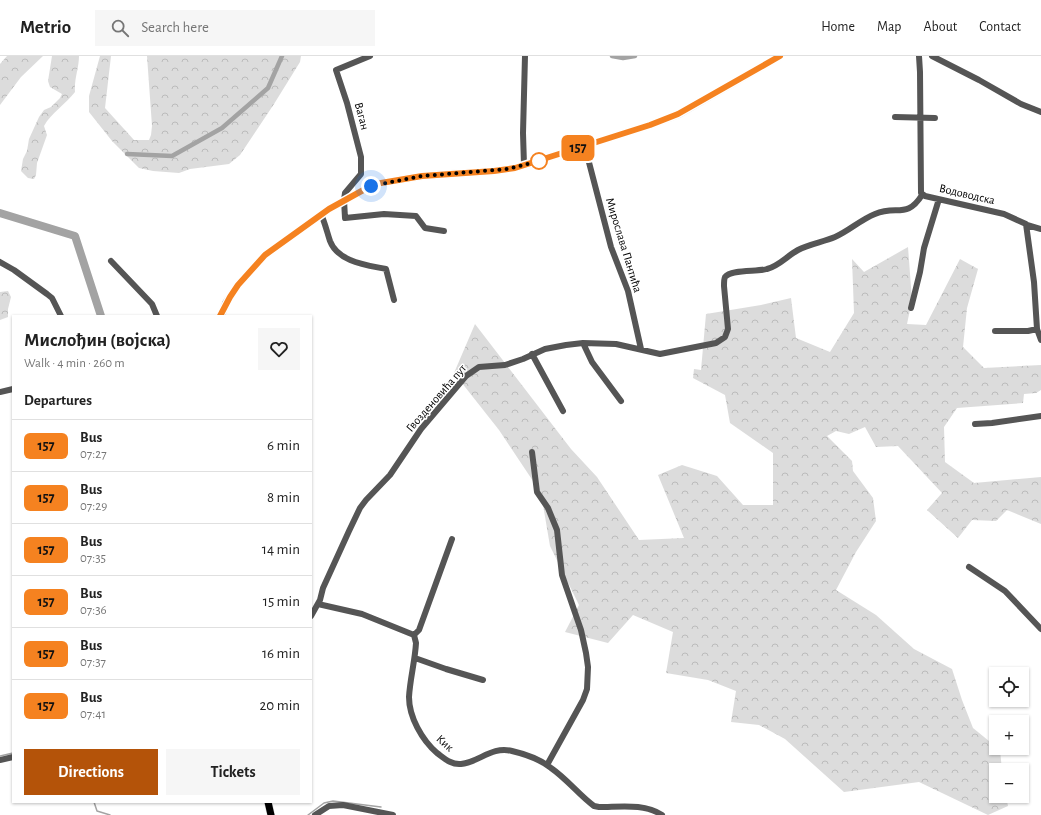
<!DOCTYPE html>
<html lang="en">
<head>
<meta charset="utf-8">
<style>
  :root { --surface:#fff; --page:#f6f6f6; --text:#222; --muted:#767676; --line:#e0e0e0; --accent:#b45309 }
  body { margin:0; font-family:"Alegreya Sans",sans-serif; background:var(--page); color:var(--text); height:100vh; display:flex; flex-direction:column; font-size:15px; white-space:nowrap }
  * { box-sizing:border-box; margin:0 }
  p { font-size:13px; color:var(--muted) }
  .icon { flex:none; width:22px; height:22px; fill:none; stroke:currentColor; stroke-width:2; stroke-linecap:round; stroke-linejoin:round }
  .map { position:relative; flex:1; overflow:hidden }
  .details { position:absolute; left:12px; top:259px; width:300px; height:488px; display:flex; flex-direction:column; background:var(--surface); border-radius:0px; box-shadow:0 1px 3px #0004 }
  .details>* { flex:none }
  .badge { padding:0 8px; border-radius:6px; font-size:14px; line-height:26px }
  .buttons { position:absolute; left:989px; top:611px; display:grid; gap:8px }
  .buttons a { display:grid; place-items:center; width:40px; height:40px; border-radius:0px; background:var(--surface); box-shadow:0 1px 3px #0004; font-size:20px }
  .you { position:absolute; width:20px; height:20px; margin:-10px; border:3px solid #fff; border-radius:50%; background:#1a73e8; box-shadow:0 0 0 6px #1a73e833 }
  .map>.badge { position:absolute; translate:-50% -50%; box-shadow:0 0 0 2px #fff }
  h2 { padding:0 12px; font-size:15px; line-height:36px }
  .round { display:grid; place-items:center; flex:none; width:42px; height:42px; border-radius:0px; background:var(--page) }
  .summary { display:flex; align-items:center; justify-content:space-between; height:68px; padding:0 12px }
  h1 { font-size:19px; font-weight:600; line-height:30px }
  .button { display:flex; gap:8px; margin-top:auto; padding:8px 12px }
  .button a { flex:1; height:46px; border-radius:0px; background:var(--accent); color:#fff; font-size:16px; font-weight:600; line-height:46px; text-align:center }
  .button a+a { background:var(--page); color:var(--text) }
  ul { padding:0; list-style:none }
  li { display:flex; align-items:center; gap:12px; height:52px; padding:0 12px; border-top:1px solid var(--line) }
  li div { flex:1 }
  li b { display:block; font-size:15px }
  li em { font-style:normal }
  li .badge { min-width:44px; font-weight:700; text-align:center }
  header { display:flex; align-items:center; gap:24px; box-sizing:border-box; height:56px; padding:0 20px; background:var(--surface); border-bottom:1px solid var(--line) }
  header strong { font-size:19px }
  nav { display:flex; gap:22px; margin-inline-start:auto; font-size:14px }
  .search { width:280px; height:36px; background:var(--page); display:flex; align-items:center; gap:10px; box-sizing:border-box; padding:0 14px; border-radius:0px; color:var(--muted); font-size:15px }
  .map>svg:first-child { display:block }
  .forest { fill:url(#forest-crowns) }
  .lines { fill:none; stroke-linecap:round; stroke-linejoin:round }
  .stream { stroke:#a3a3a3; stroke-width:1.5 }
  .canal { stroke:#a3a3a3; stroke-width:4.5 }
  .river { stroke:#a3a3a3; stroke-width:8 }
  .major-casing { stroke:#dbdbdb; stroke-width:8 }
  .minor { stroke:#555; stroke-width:6 }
  .major { stroke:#000; stroke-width:7 }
  .line-casing { stroke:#fff; stroke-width:9 }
  .line { stroke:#f58220; stroke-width:6 }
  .walk { stroke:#000; stroke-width:4; stroke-dasharray:0 7.2 }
  .stop-dot { fill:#fff; stroke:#f58220; stroke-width:2 }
  .labels { text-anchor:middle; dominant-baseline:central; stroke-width:3; stroke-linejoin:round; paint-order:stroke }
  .street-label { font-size:12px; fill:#000; stroke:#fff }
</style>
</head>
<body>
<header>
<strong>Metrio</strong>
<div class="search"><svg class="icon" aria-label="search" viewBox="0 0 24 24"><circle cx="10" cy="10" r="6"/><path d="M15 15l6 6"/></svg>Search here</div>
<nav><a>Home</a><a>Map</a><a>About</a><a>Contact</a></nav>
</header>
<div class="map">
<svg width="1041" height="759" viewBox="0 0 1041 759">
  <defs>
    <pattern id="forest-crowns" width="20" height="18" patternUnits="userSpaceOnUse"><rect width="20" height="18" fill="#dcdcdc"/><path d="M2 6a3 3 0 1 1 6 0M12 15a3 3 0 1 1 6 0" fill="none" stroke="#bbb"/></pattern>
  </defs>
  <rect width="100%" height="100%" fill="#fff"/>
  <path class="forest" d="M7,0H43L21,21L0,49V8Z
    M52,0H79C79,12 74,23 75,36C66,48 51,57 44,70L47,79L37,107L36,119L34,123L28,122L21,115L23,103L27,95L29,83L39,61L44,54L51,51L60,42L62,38L50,31L48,25Z
    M100,0H111L105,52L134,84H149L151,79L152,70L147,0H301L300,6L274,48L240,99L229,108L190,113L179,117L153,115L139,112L112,85L89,56V40Z
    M908,191L912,244L907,268L926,269L960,203L978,213L967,252L963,291L984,312L1041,309V334L1036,337L1024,338L1023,347L957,352L944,371L945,406L974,427L1041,421V468L1007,454L996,465L972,464L958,482L927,454L942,437L898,390L876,391L865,371L849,378L836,375L827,380L852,405L853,415L873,442L876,465L856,496L836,534L876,559L914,593L952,613L962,644L973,672L1000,694L1002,714H996V740H1006L1008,750L988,759L919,726L844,736L785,683L759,669L731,666L736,635L708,624L666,617L673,576L633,559L608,587L565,576L579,549L550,490L541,437L499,374L454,317L475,268L571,393L597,421L639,484L684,482L658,419L682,409L717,420L743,449H773V397L730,367L725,339L693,322L694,313L701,314L706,258L761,249L791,242L796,282L830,296L854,257L852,203L864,216Z
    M8,235L11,241L8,253V261L0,264V236Z"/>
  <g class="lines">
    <path class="stream" d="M0,700L13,697
      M94,746L97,755L110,759
      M308,759L324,747L333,745L381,751"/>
    <path class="canal" d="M612,0L623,2L635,0
      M127,98L172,100L222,72L268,32L282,0"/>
    <path class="river" d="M0,157L75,180L101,260"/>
    <defs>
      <path id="major" d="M221,260L226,247L238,229L265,199L329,153L367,132L381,127L422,120L494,115L515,112L650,69L679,58L780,0
        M268,746L271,759"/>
    </defs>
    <use href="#major" class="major-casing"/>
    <path class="minor" d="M370,0L336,14L347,47L361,101V118L345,137L344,144L345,162L384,158L416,160L425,172L444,175
      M919,0L920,16L921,137L925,140L1004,158L1026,168L1034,226L1037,273L1041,284
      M932,0L979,24L1021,48L1041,56
      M895,61L935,62
      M585,91L611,191L628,235L641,293
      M524,109L523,77L525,0
      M321,158C325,167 327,176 330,185C338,206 367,209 386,213L394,244
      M1027,169L1041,173
      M111,205L152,248L157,260
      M0,206L14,214L47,238L52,242L61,260
      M911,252L920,216L924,192L939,143
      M995,275H1028L1037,273
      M583,287L592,306L621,345
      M532,298L563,355
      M0,336L13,333
      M975,368L992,367L1041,360
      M532,396L537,436L548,452L557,474L562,519L581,574L586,597L588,611L587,633L583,644L547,709
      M969,511L1005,535L1041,573
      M318,548L362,558L414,579L416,587C415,605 410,623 409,641C409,661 422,684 437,697C444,702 451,709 461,708C480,706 491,690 512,695C525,698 541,704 551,712C567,723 579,739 594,750L599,751C620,751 644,747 662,759
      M311,560L320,544L323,532L349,475L360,452L366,444L390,419L421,373L466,320L479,311L505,309L523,303L545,293L566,289L583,287L616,288L660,298L716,287L725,281L728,273L724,230C724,227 724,223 725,221C731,213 757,216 767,213C779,210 787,200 798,194C809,188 823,186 835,181C849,175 860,164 875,158C897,149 907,163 922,139
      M414,579L419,574L452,483
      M415,602L446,613L483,624
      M0,704L13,701
      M315,759L329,750L343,749L393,759"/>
    <use href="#major" class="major"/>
  </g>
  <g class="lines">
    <defs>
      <path id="line" d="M220,260L230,241L238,229L265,199L329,153L367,132L381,127L422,120L494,115L515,112L650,69L678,58L780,0"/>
    </defs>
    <use href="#line" class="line-casing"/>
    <use href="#line" class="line"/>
    <path class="walk" d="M371,130L422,120L508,113L539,105"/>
  </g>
  <circle class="stop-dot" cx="539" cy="105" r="8"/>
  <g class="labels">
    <g class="street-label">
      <text transform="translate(362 60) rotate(75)">Ваган</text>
      <text transform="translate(967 138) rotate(13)">Водоводска</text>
      <text transform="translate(624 189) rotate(73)">Мирослава Пантића</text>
      <text transform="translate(436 342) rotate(-49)">Гвозденовића пут</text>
      <text transform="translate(445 687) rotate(42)">Кик</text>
    </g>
  </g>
</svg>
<div class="buttons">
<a><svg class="icon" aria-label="locate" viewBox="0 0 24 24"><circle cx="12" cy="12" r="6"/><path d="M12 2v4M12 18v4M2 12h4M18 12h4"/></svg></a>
<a>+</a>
<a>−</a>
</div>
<div class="you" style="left:371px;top:130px"></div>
<b class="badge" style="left:578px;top:92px;background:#f58220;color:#111">157</b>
<section class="details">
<div class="summary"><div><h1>Мислођин (војска)</h1><p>Walk · 4 min · 260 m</p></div><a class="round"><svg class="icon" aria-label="heart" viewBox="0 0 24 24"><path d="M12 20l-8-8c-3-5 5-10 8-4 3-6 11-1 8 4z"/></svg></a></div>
<h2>Departures</h2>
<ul>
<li><span class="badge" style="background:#f58220;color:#111">157</span><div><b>Bus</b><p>07:27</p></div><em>6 min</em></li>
<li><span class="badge" style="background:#f58220;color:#111">157</span><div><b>Bus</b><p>07:29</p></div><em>8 min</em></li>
<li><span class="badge" style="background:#f58220;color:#111">157</span><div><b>Bus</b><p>07:35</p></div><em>14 min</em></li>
<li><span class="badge" style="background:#f58220;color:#111">157</span><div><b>Bus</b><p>07:36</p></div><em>15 min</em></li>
<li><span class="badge" style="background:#f58220;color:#111">157</span><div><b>Bus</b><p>07:37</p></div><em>16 min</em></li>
<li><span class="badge" style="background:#f58220;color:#111">157</span><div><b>Bus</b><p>07:41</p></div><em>20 min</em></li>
</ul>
<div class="button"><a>Directions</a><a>Tickets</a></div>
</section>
</div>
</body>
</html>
